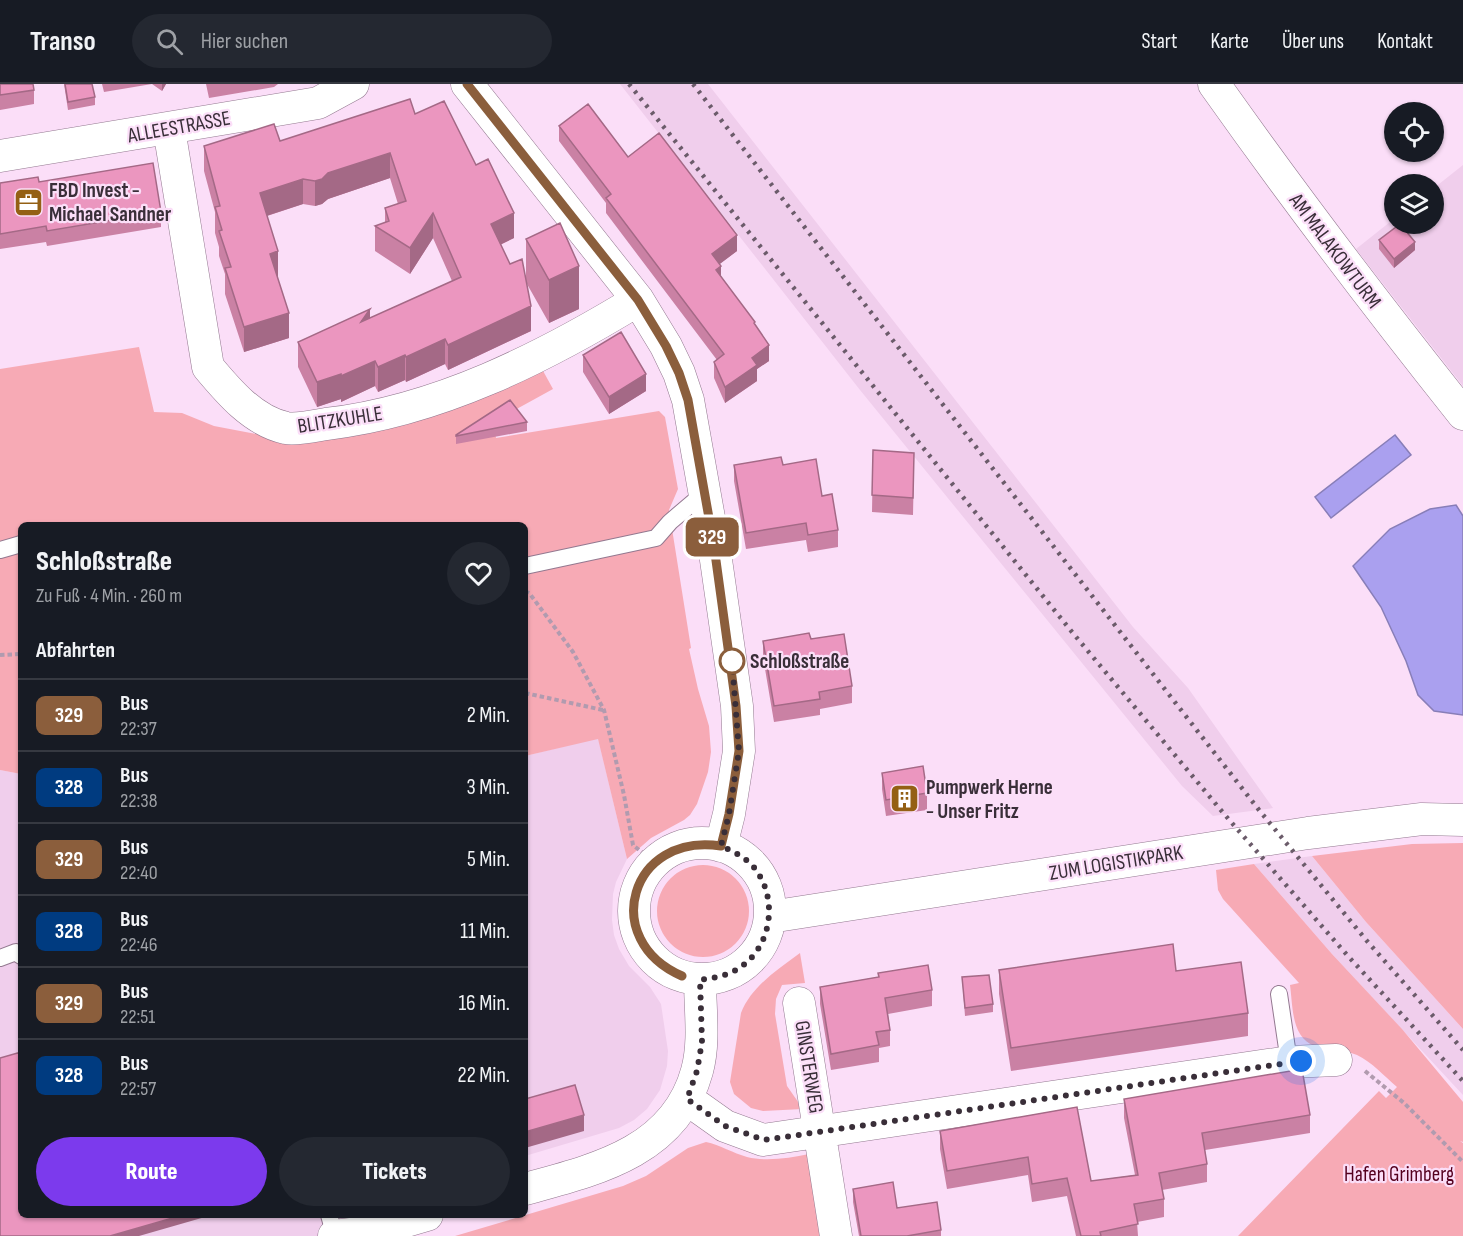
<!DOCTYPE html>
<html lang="de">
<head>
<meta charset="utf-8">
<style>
  :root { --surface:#171b24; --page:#242831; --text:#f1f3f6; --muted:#9ea1a6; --line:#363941; --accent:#7c3aed }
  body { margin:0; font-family:"Sofia Sans Condensed",sans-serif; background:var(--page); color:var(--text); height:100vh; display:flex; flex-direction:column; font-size:22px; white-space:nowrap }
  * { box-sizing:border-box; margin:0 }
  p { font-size:20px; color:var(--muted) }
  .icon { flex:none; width:33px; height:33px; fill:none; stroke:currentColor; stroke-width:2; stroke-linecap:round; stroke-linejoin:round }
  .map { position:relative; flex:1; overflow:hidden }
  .sheet { position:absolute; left:18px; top:438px; width:510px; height:696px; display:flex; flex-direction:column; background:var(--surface); border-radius:9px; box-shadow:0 2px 4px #0004 }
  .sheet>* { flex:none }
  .badge { padding:0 12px; border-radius:9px; font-size:21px; line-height:39px }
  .controls { position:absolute; left:1384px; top:18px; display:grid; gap:12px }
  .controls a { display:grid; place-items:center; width:60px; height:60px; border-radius:50%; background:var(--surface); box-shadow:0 2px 4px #0004; font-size:30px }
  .you { position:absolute; width:30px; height:30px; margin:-15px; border:4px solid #fff; border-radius:50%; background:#1a73e8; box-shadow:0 0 0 9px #1a73e833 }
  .map>.badge { position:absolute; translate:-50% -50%; box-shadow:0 0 0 3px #fff }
  h2 { padding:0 18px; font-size:22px; line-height:54px }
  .round { display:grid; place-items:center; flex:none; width:63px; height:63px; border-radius:32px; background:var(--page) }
  .overview { display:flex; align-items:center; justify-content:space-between; height:102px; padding:0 18px }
  h1 { font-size:28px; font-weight:800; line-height:45px }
  .primary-button { display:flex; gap:12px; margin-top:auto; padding:12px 18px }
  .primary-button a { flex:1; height:69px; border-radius:36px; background:var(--accent); color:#fff; font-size:24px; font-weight:800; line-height:69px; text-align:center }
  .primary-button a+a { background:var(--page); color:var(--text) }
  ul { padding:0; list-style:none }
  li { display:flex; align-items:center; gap:18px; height:72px; padding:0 18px; border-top:2px solid var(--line) }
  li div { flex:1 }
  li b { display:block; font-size:22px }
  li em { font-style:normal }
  li .badge { min-width:66px; font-weight:700; text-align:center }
  header { display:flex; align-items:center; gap:36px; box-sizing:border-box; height:84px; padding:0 30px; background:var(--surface); border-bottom:2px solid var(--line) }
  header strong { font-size:28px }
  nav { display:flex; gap:33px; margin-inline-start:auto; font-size:21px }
  .search { width:420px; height:54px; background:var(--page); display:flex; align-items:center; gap:15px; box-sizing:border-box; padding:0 21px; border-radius:33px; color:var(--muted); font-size:22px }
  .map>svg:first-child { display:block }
  .built { fill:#f0ceec }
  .green { fill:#f7aab5 }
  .water { fill:#aaa0ef; stroke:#887eb8; stroke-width:1.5 }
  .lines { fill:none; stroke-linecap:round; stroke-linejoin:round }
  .service-casing { stroke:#937990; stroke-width:18 }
  .minor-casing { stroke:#937990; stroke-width:33 }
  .path { stroke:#b19baf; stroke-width:4; stroke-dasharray:4.5 3; stroke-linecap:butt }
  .service { stroke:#fff; stroke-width:16 }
  .minor { stroke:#fff; stroke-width:32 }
  .rail { stroke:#6b5b6a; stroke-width:4.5; stroke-dasharray:3 6; stroke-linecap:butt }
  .wall { fill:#ca81a4 }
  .shaded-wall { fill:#a46986 }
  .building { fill:#eb96bf; stroke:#a46986; stroke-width:1.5 }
  .line-casing { stroke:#fff; stroke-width:14 }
  .line { stroke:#8b5e3c; stroke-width:9 }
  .walk { stroke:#392e38; stroke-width:6; stroke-dasharray:0 10.8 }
  .stop-dot { fill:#fff; stroke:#8b5e3c; stroke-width:3 }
  .labels { text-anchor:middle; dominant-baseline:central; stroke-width:4.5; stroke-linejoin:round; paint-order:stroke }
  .street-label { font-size:21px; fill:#392e38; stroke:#fbdef8 }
  .poi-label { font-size:21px; font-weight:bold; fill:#392e38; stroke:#fbdef8; text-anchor:start }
  .stop-label { font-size:21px; font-weight:bold; fill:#392e38; stroke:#fbdef8; text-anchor:start }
  .park-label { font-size:21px; fill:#55001e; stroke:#fbdef8 }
</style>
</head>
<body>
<header>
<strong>Transo</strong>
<div class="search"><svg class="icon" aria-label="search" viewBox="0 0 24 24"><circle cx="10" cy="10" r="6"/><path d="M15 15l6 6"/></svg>Hier suchen</div>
<nav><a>Start</a><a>Karte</a><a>Über uns</a><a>Kontakt</a></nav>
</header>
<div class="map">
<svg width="1463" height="1152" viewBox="0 0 1463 1152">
  <rect width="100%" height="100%" fill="#fbdef8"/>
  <path class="built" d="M620,0H708L1133,543L1188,604L1273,724L1213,732L1182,702L860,306Z
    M1463,81V302L1356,165L1395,134V140H1434V104Z
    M598,654L627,775L616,798L613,810L612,836L614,851L619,865L629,882L650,903L661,920L668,967L667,982L660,1006L647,1025L634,1036L619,1044L525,1072V672Z
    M0,686L21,690V1131H325L332,1152H0Z
    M1312,772L1366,838L1463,945V1011L1332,870L1254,780Z"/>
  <path class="green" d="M139,263L154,328L182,329L214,342L272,353L542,285L553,305L513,327L493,335L496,354L659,327L665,333L678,405L669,426L691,564L689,565L698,605L709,642L711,668L708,688L697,720L690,731L684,736L651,754L627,775L598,655L525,672V441H21V690L0,686V285Z
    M1463,759V945L1366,838L1312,772L1412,760Z
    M1254,780L1332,870L1402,945L1463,1018V1058L1460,1057L1463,1059V1152H1238L1379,1007L1386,1014L1397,1003C1384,992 1372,978 1357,971C1344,966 1329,966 1315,962C1291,954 1293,922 1290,901L1299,899L1223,815L1218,806L1216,786Z
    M657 827a46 46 0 1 1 92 0a46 46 0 1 1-92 0Z
    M800,869L805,899L782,901L776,915L775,930L787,1002L803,1025L763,1027L751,1024L734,1010L730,998L741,929C751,903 778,885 800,869Z
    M706,1058C720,1061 733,1069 747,1073C767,1078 789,1074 809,1070L826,1152H455L623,1102L646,1092L688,1064Z"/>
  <path class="water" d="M1395,351L1411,371L1331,434L1315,413Z
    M1456,421L1463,432V631L1434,627L1418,611L1406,577L1381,523L1353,482L1390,445L1430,425Z"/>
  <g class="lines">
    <defs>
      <path id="service" d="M0,466L21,460
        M525,482L656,454L670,438L704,409
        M0,874L16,868L21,872
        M1279,910L1289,978
        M329,1131L335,1152"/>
      <path id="minor" d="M467,0L638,216L666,262L679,289L688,316L714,462L737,622L739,667L729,730L721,762
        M1214,0C1294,113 1377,222 1463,330
        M169,45L208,283C228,307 253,337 286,344C297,346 314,342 326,340C438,327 543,274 638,216
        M0,72L318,19L353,0
        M634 827a68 68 0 1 1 136 0a68 68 0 1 1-136 0Z
        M770,833L1308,749L1422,735L1463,736
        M799,919L836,1152
        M687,1015L725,1042L763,1056L1289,978L1336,976
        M525,1105C595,1086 675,1068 697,987C705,958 700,926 700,895
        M334,1152L368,1148L427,1131"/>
    </defs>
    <use href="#service" class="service-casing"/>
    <use href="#minor" class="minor-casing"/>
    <path class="path" d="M525,507L530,510L573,568L604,626L624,711L633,761L654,778
      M0,571L21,570
      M525,609L603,626
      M1365,987L1404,1019L1463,1078"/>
    <use href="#service" class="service"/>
    <use href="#minor" class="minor"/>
    <path class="rail" d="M629,0L1072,548L1225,731L1347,871L1463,997
      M693,0L1259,726L1367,857L1463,966"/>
  </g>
  <path class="wall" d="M0,0L34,6V20L0,26Z
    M64,0H92L95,13V21L68,26Z
    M102,0H166L162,7L152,0L104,8Z
    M206,0H278L274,3L209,14Z
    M415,30L514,154L500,161L510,180L526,195V155L579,225L549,239L527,200L531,247L448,286L445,280L406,298L405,296L378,308L375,302L341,318V315L317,323L298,283V258L370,234L452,197L433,154L410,190L375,167V142L385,139V124L398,120L390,94L328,115L322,120L315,122L303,120L267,132L278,192L277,193L289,254L244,268L225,210V190L219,172V163L215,149V128L204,87V62L280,57Z
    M559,42L628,73L737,167L719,180L721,192L755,241L769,277L757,285V297L725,319L714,294V278L717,276L606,129V119L559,57Z
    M39,98L161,128V143L47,162L46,158L0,165V99Z
    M1379,156L1415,166L1394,184L1379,165Z
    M583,271L646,307L609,330L583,288Z
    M527,338V347L456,360V351Z
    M873,366L914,385L913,431L872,428Z
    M734,381H783L822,412L838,446V463L808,468L806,456L746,465L734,397Z
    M811,555L852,602V619L820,625V631L774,638L763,573V557Z
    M882,689L927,709V726L886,732L882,705Z
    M999,886L1176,887L1248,929V952L1011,987L999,910Z
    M878,889L932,906V922L888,930L890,946V962L879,964V978L831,986L820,920V903L878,893Z
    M962,893L993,920V928L965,932Z
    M1124,1015L1310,1031V1049L1205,1066L1207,1080V1098L1162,1106L1164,1115V1133L1137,1138L1138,1152H1076L1067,1112L1032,1118L1028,1091L947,1105L940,1065V1047L1077,1023L1091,1097L1135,1091L1124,1034Z
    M853,1105L897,1124L941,1146V1152H859L853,1118Z"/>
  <path class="shaded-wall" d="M162,0H166L162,7Z
    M390,69V94L328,115L322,120L315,122V97L328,89Z
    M303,95V120L260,134V109Z
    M433,129V154L410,190V164Z
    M514,129V154L491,165V140Z
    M737,151V167L712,186V170Z
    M1415,158V166L1394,184V175Z
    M278,167V192L270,195V170Z
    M579,182V225L549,239V196Z
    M721,182V197L716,186Z
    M531,222V247L448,286V261Z
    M370,225V250L361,238Z
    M289,229V254L244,268V243Z
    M445,255V280L406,298V273Z
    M769,261V277L757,285V297L725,319V303L752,274Z
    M405,271V296L378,308V283Z
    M375,277V302L341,318V292Z
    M341,290V315L317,323V298Z
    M646,290V307L609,330V313Z
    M584,1031V1047L525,1064V1048Z
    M183,1131H212L139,1152H110Z"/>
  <path class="building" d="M0,0H33L34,6L0,11Z
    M65,0H92L95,13L68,18Z
    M410,15L415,30L444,17L476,81L488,75L514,129L491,140L510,180L522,175L531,222L448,261L445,255L406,273L405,271L378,283L375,277L341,292V290L317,298L298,258L370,225L361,238L461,193L433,129L410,164L375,142L389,137L385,124L406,117L390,69L328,89L322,95L315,97L303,95L260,109L278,167L270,170L289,229L244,243L225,184L231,183L219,147L222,146L215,123L220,122L204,62L274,40L280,57Z
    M588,20L628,73L659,49L737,151L712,170L721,182L716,186L755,238L754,239L769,261L752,274L757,281L725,303L714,278L724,270L606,114L611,110L559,42Z
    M153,79L161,128L47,147L46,142L0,150V99L38,93L39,98Z
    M560,139L579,182L549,196L526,155Z
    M1400,140L1415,158L1394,175L1379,156Z
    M621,248L646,290L609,313L583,271Z
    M510,316L527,338L456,352V351Z
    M873,366L914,369L913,414L872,411Z
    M781,373L783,381L816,375L822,412L832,410L838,446L808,451L806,439L746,449L734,381Z
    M809,549L811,555L844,550L852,602L819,608L820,615L774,622L763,557Z
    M923,682L927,709L886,716L882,689Z
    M1173,860L1176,887L1241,878L1248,929L1011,964L999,886Z
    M928,881L932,906L885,914L890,946L876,948L879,961L831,970L820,903L879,893L878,889Z
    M989,891L993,920L965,924L962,893Z
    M21,968V1131H183L110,1152H0V974Z
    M1302,985L1310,1031L1202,1049L1207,1080L1159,1089L1164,1115L1134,1120L1138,1140L1100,1148L1101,1152H1081L1067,1094L1032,1100L1028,1073L947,1087L940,1047L1077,1023L1091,1097L1138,1091L1124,1015Z
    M575,1001L584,1031L525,1048V1015Z
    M893,1098L897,1124L937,1118L941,1146L907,1152H861L853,1105Z"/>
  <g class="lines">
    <defs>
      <path id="line" d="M467,0L638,216L666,262L679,289L688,316L714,462L736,622L739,667L729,730L721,762C630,748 599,856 682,892"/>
    </defs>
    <use href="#line" class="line-casing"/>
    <use href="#line" class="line"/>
    <path class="walk" d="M732,577L739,667L729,730L721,762C732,767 743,772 752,781C781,814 772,869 732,888C722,893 711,894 700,896L702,958L697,987L687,1015L725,1042L764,1056L1301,977"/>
  </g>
  <defs>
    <symbol id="office-square" viewBox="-11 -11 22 22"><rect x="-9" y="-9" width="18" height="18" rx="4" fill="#946014" stroke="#fbdef8"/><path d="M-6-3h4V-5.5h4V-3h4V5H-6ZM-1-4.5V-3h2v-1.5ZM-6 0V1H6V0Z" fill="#fff"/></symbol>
    <symbol id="building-square" viewBox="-11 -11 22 22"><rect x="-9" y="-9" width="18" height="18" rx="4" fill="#946014" stroke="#fbdef8"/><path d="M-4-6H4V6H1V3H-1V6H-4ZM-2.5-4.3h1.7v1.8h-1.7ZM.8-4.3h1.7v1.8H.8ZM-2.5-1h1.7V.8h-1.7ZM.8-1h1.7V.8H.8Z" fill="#fff"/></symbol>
  </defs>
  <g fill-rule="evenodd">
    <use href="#office-square" x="12" y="102" width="33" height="33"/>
    <use href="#building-square" x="888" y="698" width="33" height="33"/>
  </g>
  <circle class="stop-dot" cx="732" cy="577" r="12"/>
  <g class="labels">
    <g class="street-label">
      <text transform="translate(179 43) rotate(-10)">ALLEESTRASSE</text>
      <text transform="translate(1335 167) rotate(53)">AM MALAKOWTURM</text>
      <text transform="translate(340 336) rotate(-9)">BLITZKUHLE</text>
      <text transform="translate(1116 779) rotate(-9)">ZUM LOGISTIKPARK</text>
      <text transform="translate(809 983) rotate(81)">GINSTERWEG</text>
    </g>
    <g class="poi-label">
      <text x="49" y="106">FBD Invest -<tspan x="49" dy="24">Michael Sandner</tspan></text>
      <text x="926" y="703">Pumpwerk Herne<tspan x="926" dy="24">- Unser Fritz</tspan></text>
    </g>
    <g class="stop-label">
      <text x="750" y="577">Schloßstraße</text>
    </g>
    <g class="park-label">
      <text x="1399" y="1090">Hafen Grimberg</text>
    </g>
  </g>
</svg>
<div class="controls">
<a><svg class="icon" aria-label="locate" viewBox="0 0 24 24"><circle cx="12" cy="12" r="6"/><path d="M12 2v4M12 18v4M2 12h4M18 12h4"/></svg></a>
<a><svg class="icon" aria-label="layers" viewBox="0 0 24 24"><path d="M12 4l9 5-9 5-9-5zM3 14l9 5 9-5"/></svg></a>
</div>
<div class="you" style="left:1301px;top:977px"></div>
<b class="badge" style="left:712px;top:453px;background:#8b5e3c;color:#fff">329</b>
<section class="sheet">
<div class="overview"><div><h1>Schloßstraße</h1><p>Zu Fuß · 4 Min. · 260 m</p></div><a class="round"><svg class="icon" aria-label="heart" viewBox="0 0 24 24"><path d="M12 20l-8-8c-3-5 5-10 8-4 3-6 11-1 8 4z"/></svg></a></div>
<h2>Abfahrten</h2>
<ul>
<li><span class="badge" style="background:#8b5e3c;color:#fff">329</span><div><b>Bus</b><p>22:37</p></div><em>2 Min.</em></li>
<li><span class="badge" style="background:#003b80;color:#fff">328</span><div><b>Bus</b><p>22:38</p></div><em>3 Min.</em></li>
<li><span class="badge" style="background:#8b5e3c;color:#fff">329</span><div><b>Bus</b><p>22:40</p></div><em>5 Min.</em></li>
<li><span class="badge" style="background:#003b80;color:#fff">328</span><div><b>Bus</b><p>22:46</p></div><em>11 Min.</em></li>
<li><span class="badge" style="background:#8b5e3c;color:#fff">329</span><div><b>Bus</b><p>22:51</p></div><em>16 Min.</em></li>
<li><span class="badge" style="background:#003b80;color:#fff">328</span><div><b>Bus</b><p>22:57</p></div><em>22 Min.</em></li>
</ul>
<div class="primary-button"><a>Route</a><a>Tickets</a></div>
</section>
</div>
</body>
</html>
